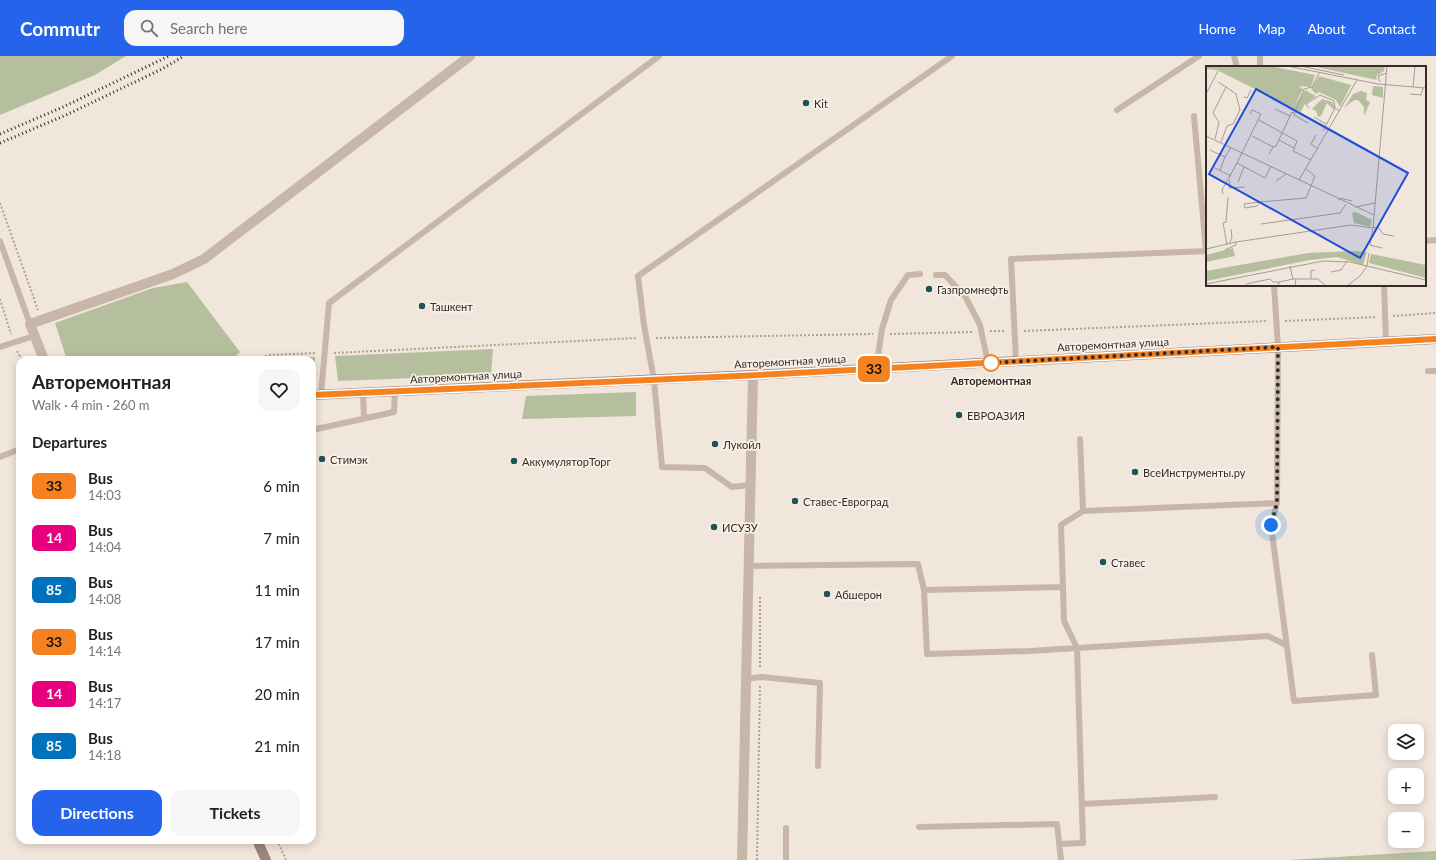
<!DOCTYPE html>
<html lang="en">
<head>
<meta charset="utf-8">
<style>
  :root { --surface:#fff; --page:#f6f6f6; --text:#202124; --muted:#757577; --accent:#2563eb }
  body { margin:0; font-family:Lato,sans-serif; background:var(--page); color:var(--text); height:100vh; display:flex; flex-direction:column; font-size:15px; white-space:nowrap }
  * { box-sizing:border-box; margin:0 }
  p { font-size:13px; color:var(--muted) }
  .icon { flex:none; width:22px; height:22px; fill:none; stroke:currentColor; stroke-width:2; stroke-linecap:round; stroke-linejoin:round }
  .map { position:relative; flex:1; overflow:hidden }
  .sheet { position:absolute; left:16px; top:300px; width:300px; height:488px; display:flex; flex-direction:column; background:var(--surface); border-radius:12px; box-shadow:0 2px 10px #0003 }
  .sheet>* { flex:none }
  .badge { padding:0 8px; border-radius:6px; font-size:14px; line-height:26px }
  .fabs { position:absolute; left:1388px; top:668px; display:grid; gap:8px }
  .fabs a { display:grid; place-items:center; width:36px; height:36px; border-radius:8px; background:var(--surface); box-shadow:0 2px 10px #0003; font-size:20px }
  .you { position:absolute; width:20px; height:20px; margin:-10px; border:3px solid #fff; border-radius:50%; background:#1a73e8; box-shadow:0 0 0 6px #1a73e833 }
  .map>.badge { position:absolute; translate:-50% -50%; box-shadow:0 0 0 2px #fff }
  h2 { padding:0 16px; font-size:15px; line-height:36px }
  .round { display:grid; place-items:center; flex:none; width:42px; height:42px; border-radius:12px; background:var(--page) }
  .head { display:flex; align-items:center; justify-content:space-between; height:68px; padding:0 16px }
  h1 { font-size:19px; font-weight:700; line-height:30px }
  .cta { display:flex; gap:8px; margin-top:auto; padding:8px 16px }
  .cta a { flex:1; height:46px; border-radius:12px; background:var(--accent); color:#fff; font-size:16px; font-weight:700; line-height:46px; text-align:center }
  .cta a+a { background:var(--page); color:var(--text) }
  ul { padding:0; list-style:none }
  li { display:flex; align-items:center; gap:12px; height:52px; padding:0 16px }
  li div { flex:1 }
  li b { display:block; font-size:15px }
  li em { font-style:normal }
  li .badge { min-width:44px; font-weight:700; text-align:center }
  header { display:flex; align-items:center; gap:24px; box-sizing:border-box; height:56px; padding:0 20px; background:var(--accent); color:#fff }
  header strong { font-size:19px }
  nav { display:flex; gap:22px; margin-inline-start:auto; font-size:14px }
  .search { width:280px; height:36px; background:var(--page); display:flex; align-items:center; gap:10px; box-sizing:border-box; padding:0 14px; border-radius:12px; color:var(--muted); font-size:15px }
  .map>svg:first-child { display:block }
  .green { fill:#b5bf9d }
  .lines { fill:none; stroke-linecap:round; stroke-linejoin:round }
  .path { stroke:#b4a093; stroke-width:2; stroke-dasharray:2 2; stroke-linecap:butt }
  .lane { stroke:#c8b6a9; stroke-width:6 }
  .street { stroke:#c8b6a9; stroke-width:10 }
  .secondary { stroke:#9c857a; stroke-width:10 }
  .rail { stroke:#352c28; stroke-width:3; stroke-dasharray:1 3; stroke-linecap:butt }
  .line-casing { stroke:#fff; stroke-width:9 }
  .line { stroke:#f58220; stroke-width:6 }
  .walk { stroke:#352c28; stroke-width:4; stroke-dasharray:0 7.2 }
  .poi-dot { fill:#205355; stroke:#f8f1e8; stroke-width:1.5 }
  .stop-dot { fill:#fff; stroke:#f58220; stroke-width:2 }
  .labels { text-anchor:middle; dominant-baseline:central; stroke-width:3.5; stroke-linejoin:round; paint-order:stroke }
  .poi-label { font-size:11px; fill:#352c28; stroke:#f8f1e8; text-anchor:start }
  .street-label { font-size:11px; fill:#352c28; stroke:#f8f1e8 }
  .stop-label { font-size:11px; font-weight:bold; fill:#352c28; stroke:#f8f1e8 }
  .inset-road { fill:none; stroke:#a69c94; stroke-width:1 }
  .view { fill:#1d4ed8; fill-opacity:0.15; stroke:#1d4ed8; stroke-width:2 }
  .inset-edge { fill:none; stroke:#352c28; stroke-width:2 }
</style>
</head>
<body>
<header>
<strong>Commutr</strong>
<div class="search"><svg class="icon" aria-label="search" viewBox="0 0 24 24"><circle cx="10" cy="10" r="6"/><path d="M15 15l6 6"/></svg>Search here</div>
<nav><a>Home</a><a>Map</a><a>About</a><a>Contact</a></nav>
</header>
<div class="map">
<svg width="1436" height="804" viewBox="0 0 1436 804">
  <rect width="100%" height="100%" fill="#f1e6dc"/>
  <path class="green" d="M0,0H126L95,19L0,59Z
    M187,226L240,296L232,304H67L55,267L153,232Z
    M493,293L491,319L338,325L335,300Z
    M315,301L313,325L312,304H265L268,302Z
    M636,336V360L522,363L526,340Z
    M1436,795V804H1288Z"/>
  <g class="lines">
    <path class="path" d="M0,147L38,254
      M0,243L11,278
      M1393,260L1436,257
      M1285,265L1377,261
      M990,275H1005
      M1024,275L1267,265
      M890,278L973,276
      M656,282L873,278
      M17,295L22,304
      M334,297L637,282
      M258,304L268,299L316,297
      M760,541V613
      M277,784L286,804
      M757,804L760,629"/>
    <path class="lane" d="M1234,0L1237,11
      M1260,0V11
      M1117,54L1199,0
      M1194,60L1206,195
      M0,185L30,268
      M1425,185L1436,184
      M936,219H945L965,240L980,269L988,307
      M1274,229L1278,291L1277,447L1271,469L1294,645L1376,639L1372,599
      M1384,229L1386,286
      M0,291L34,280
      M1016,305L1011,203L1207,195
      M876,313L882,273L891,244L908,219L920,218
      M1428,315H1436
      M363,337L364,362
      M321,339L329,247L659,0
      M312,374L394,356L395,335
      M0,401L20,393
      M750,429L732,431L705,412L662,411L654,324L644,269L638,220L952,0
      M1083,455L1277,447
      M748,510L918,508L924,534L927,598L1030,595L1268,580L1286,589
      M924,534L1063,531
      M745,623L761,621L820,627L818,710
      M1083,748L1215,741
      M919,771L1057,768L1061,804
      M1059,788L1083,787L1077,592L1064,565L1061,469L1083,455L1080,383
      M786,804V772"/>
    <path class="street" d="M44,304L30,268L173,218L204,203L470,0
      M742,804L753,319"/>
    <path class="secondary" d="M312,339L753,319L1436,283
      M257,784L266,804"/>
    <path class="rail" d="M0,78L63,51L169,0
      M0,87L66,59L162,13L184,0"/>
  </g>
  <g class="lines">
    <defs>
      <path id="line" d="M312,339L739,320L1436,283"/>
    </defs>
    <use href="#line" class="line-casing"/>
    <use href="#line" class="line"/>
    <path class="walk" d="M991,307H988L1278,291L1277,447L1271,469"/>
  </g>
  <g class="poi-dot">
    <circle cx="806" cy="47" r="4"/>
    <circle cx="929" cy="233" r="4"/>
    <circle cx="422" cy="250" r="4"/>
    <circle cx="959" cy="359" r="4"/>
    <circle cx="715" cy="388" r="4"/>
    <circle cx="322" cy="403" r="4"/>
    <circle cx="514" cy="405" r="4"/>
    <circle cx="1135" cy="416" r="4"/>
    <circle cx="795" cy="445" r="4"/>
    <circle cx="714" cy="471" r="4"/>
    <circle cx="1103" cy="506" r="4"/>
    <circle cx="827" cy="538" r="4"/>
  </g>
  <circle class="stop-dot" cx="991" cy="307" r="8"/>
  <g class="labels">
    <g class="poi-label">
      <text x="814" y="47">Kit</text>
      <text x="937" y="233">Газпромнефть</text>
      <text x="430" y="250">Ташкент</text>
      <text x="967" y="359">ЕВРОАЗИЯ</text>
      <text x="723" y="388">Лукойл</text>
      <text x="330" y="403">Стимэк</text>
      <text x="522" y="405">АккумуляторТорг</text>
      <text x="1143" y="416">ВсеИнструменты.ру</text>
      <text x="803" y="445">Ставес-Евроград</text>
      <text x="722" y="471">ИСУЗУ</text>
      <text x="1111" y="506">Ставес</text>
      <text x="835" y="538">Абшерон</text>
    </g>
    <g class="street-label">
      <text transform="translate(1113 288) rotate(-3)">Авторемонтная улица</text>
      <text transform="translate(790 305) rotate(-3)">Авторемонтная улица</text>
      <text transform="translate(466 320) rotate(-3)">Авторемонтная улица</text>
    </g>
    <g class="stop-label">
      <text x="991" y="324">Авторемонтная</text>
    </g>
  </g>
  <g transform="translate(1206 10)">
    <rect width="220" height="220" fill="#f1e6dc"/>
    <path d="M0,0H64L109,9L105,21L93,20L97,23L88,40L99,24L110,30L98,39L95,46L11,4L0,3ZM106,0H179L178,5L170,10L171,14ZM113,10L145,19L134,41L130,34L113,26L110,28L105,23ZM167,20L177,21V32L166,29ZM155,25L161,27L160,34L164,36L158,50V41L152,34H148L138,42L147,28ZM116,33L126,36L129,41L127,43L121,37L115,50L112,51L110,45L106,43ZM150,146L166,154L164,161L148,157L146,147ZM27,182L29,190L0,196V189ZM146,185L161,186L157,199L131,191L104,194L0,215V205L102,187ZM165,188L220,199V212L163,197Z" fill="#b5bf9d"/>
    <path class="inset-road" d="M81,0L172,18L220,22M94,0L138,9M174,16L172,10L181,7M207,21L209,0M0,28L12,5M204,28L215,29L217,22M38,31L41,32L45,24M103,42L100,38L114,29L128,35L129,42L134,45M69,43L84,50M44,48L46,44L55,48L31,97L59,112L65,100M108,51L120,58M53,54L91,75L87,85L105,94M102,57L88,49L98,23L106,21L113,7M117,65L129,42M110,69L105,78L112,83M0,70L168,149M46,70L67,81M9,73L13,56L7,47L20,21L12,16M73,74L88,82M15,76L21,60L27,58L34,44L30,28L20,21M4,84L19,91L25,81M63,88L67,81L70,80L86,46L88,47M9,102L25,110M14,104L19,91M24,114L23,122L39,121M93,114L151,14M70,115L80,108M32,116L38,101M17,128L16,124L31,97M132,134L134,132L146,135M54,136L51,140L39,142L38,138L54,136L100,132L109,110L100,103M149,141L169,137M55,158L134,147L140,138M167,161L173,162L177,168L188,170M167,162L164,179L176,182M23,178L26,172L25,163M21,179L17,157L20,156L22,131M0,183L30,176L145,159L167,162L181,0M19,184L30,179V176M84,200L87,213H90L89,220M125,206L135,204L141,195M90,213H112L120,220M105,213V205L109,204M0,218L117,195L144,196L220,214M40,218L64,213L67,216H73M59,220H72L73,216L87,213M141,220L154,210L161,200L163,187"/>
    <path class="view" d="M50,23L202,107L154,192L3,108Z"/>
    <rect width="220" height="220" class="inset-edge"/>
  </g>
</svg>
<div class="fabs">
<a><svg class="icon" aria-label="layers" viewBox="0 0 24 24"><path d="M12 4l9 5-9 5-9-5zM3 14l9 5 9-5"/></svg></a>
<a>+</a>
<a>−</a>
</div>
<div class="you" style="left:1271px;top:469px"></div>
<b class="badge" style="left:874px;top:313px;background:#f58220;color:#111">33</b>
<section class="sheet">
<div class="head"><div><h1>Авторемонтная</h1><p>Walk · 4 min · 260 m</p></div><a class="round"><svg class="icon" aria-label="heart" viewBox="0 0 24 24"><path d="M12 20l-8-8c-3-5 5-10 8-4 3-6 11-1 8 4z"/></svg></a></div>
<h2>Departures</h2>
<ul>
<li><span class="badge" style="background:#f58220;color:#111">33</span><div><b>Bus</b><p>14:03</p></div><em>6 min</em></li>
<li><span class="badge" style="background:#e6007e;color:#fff">14</span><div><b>Bus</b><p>14:04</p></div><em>7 min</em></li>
<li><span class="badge" style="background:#0072bc;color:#fff">85</span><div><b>Bus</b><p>14:08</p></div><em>11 min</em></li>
<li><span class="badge" style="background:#f58220;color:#111">33</span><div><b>Bus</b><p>14:14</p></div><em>17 min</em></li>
<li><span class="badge" style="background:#e6007e;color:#fff">14</span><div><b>Bus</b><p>14:17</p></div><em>20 min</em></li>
<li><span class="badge" style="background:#0072bc;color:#fff">85</span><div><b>Bus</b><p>14:18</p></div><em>21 min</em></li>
</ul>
<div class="cta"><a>Directions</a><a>Tickets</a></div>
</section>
</div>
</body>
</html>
